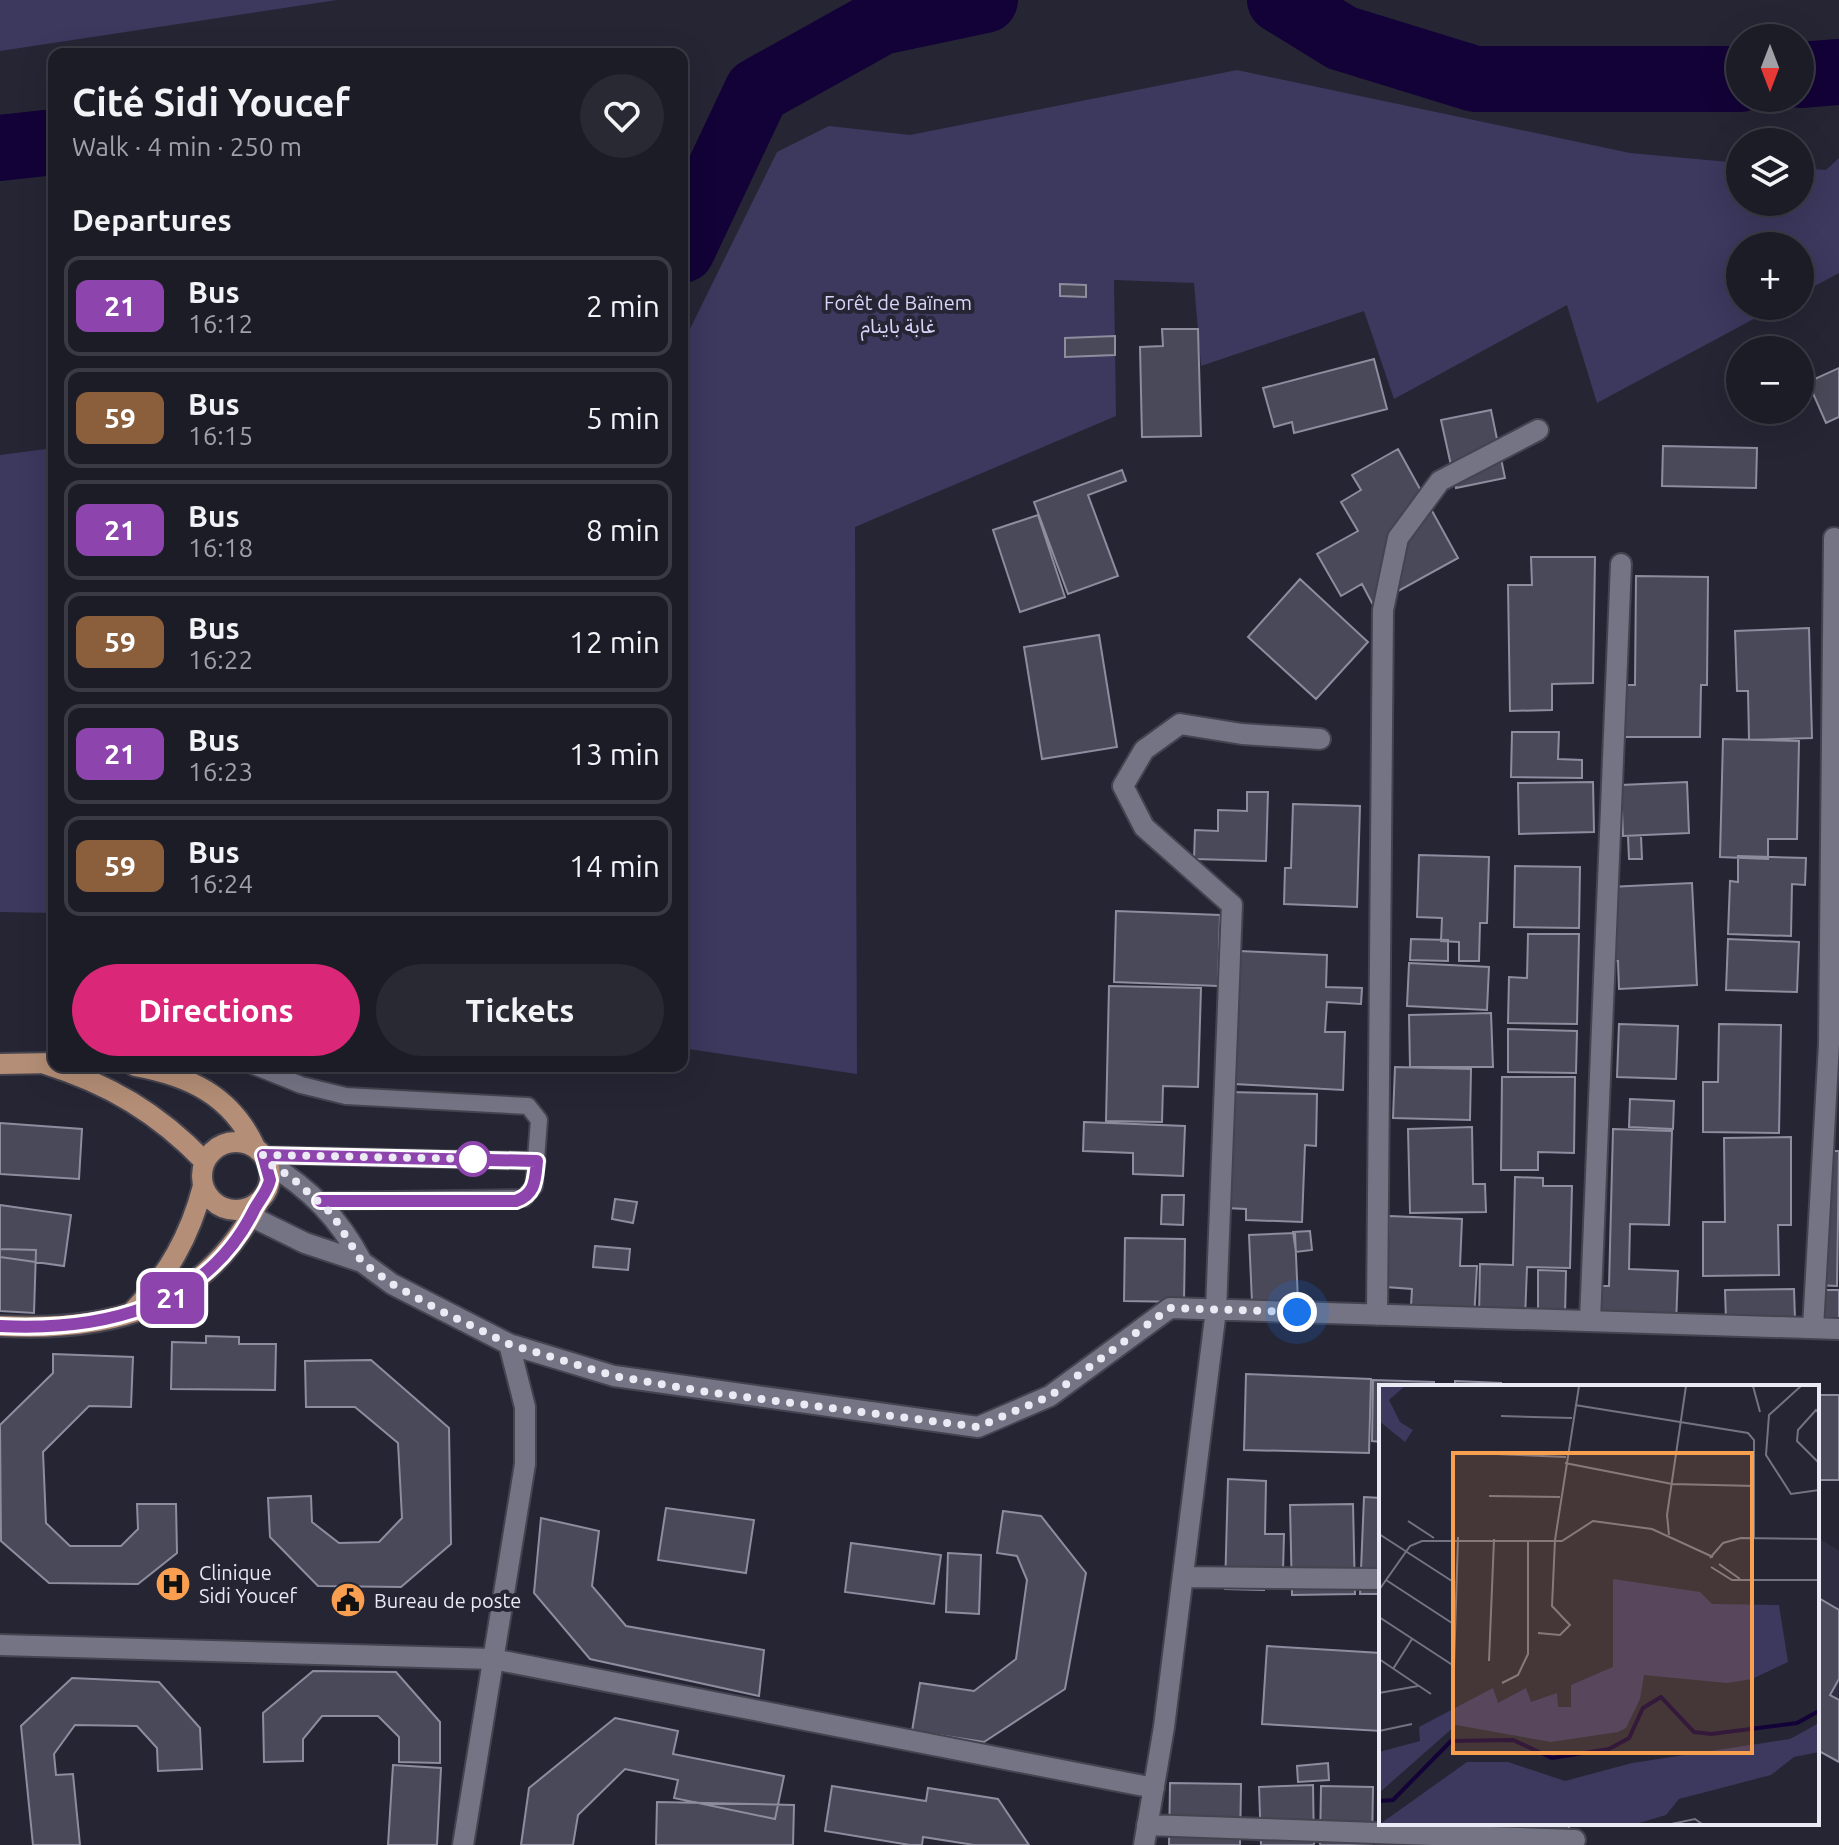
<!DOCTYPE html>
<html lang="en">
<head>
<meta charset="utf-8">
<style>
  :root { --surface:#1c1c27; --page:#292933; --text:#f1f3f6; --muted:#a0a1a7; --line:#3a3a44; --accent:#db2777 }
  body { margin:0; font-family:Ubuntu,"Noto Sans Arabic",sans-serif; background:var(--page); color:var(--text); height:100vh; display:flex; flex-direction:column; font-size:30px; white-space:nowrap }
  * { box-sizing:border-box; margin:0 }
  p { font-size:26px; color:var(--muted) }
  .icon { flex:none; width:44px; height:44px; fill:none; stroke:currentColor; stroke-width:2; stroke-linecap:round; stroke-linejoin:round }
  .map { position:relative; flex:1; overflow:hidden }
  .side { position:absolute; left:48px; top:48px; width:640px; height:1024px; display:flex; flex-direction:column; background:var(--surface); border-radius:16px; box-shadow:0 8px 32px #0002,0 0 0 2px var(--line) }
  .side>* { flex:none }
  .badge { padding:0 16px; border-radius:12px; font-size:28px; line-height:52px }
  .needle { width:52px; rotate:180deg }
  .fabs { position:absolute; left:1726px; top:24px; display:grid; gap:16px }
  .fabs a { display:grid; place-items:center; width:88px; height:88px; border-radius:50%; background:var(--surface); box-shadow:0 8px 32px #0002,0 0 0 2px var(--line); font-size:40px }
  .you { position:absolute; width:40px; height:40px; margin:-20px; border:6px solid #fff; border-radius:50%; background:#1a73e8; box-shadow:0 0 0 12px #1a73e833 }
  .map>.badge { position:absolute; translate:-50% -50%; box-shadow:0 0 0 4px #fff }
  h2 { padding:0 24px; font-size:30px; line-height:72px }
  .round { display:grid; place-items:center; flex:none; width:84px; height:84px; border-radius:42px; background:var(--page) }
  .overview { display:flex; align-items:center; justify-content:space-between; height:136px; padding:0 24px }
  h1 { font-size:38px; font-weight:600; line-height:60px }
  .primary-button { display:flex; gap:16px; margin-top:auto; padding:16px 24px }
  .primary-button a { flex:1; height:92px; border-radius:48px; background:var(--accent); color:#fff; font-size:32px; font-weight:600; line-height:92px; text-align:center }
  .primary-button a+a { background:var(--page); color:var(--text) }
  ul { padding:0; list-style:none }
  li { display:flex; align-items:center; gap:24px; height:100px; margin:0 16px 12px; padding:0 8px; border:4px solid var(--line); border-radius:16px }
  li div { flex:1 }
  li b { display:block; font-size:30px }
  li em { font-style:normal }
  li .badge { min-width:88px; font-weight:700; text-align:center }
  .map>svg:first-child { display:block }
  .built { fill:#2f2d42 }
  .green { fill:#3c385e }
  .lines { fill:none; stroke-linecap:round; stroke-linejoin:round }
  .river { stroke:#120237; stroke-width:66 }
  .building { fill:#4a4959; stroke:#8d8d9f; stroke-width:2 }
  .lane-casing { stroke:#44434f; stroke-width:20 }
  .street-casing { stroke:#44434f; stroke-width:24 }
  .primary-casing { stroke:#44434f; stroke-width:24 }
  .lane { stroke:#757485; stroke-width:16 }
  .street { stroke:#757485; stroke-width:20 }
  .primary { stroke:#b48e76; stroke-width:20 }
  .line-casing { stroke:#fff; stroke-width:18 }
  .line { stroke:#8e44ad; stroke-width:12 }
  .walk { stroke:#eae9f4; stroke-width:8; stroke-dasharray:0 14.4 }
  .stop-dot { fill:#fff; stroke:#8e44ad; stroke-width:4 }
  .labels { text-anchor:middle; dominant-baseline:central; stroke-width:8; stroke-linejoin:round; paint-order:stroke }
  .park-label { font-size:20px; fill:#d7d5f9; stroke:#262534 }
  .poi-label { font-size:20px; fill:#eae9f4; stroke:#262534; text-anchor:start }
  .inset-river { fill:none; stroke:#120237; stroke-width:4 }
  .inset-road { fill:none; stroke:#747381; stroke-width:2 }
  .view { fill:#fa9f4f; fill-opacity:0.15; stroke:#fa9f4f; stroke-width:4 }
  .inset-edge { fill:none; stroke:#eae9f4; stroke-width:4 }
</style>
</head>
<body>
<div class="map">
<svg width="1839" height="1845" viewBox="0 0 1839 1845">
  <rect width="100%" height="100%" fill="#262534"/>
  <path class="built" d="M1817,1537L1839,1551V1753L1817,1738Z"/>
  <path class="green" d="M0,0H337L0,51Z
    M1237,70L1630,153L1740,163V202H1800V168L1826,170L1839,158V273L1800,294V246H1740V306H1778L1597,403L1567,305L1394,399L1364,311L1201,366L1194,283L1114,280L1116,416L855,527L857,1074L682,1048V386L689,331L777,152L829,126L910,135Z
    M54,448V913L0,912V455Z"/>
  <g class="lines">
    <path class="river" d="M1280,0L1342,38L1475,79H1740
      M1800,75L1839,72
      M0,148L54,142
      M682,250L757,91L881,22L985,0"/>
  </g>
  <path class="building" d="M1060,284L1086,285V297L1060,296Z
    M1162,329H1198L1201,436L1142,437L1140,347L1163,346Z
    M1115,336V355L1065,357V338Z
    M1374,359L1387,409L1294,433L1292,422L1274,427L1263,388Z
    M1839,368V417L1826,423L1808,382Z
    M1491,410L1505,478L1456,488L1441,420Z
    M1663,446L1757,448L1756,488L1662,486Z
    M1398,449L1458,558L1373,605L1362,584L1341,596L1317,554L1358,531L1341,502L1361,490L1352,475Z
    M1122,470L1126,481L1088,495L1118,576L1068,594L1034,502Z
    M1038,515L1065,597L1020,612L993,530Z
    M1531,557H1595L1593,683L1552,684V710L1510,711L1508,585H1532Z
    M1636,576L1708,577L1707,685H1701L1700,737H1620V685H1635Z
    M1300,579L1368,642L1316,699L1248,637Z
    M1809,628L1812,738L1749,740L1748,691H1737L1735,631Z
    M1099,635L1117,747L1042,759L1024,647Z
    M1512,732H1559L1558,759L1582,760V778L1511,777Z
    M1723,739L1799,741L1797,839H1768V859L1720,857Z
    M1593,782L1594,832L1519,834L1518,783Z
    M1687,782L1689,833L1623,836L1621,785Z
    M1247,792H1268L1266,861L1194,859L1195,830L1218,831V810L1247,811Z
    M1293,804L1360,806L1357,907L1284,904L1285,868H1291Z
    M1628,836H1641L1642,859H1629Z
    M1419,855L1489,857L1487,923H1480L1479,961H1459V942L1441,941L1442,918L1417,917Z
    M1738,856L1806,858L1805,885L1792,884L1791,936L1728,934L1730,881L1738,882Z
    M1515,866L1580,867L1579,928L1514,927Z
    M1692,883L1697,985L1619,989L1618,961H1613L1609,887Z
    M1116,911L1220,915L1218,986L1114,982Z
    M1528,934H1579L1577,1024L1508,1023L1509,977L1527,978Z
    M1411,939L1448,940V961L1410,960Z
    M1728,939L1799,942L1797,992L1726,990Z
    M1240,951L1327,955L1326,987L1362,988L1361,1004L1327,1002L1325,1032H1345L1343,1090L1234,1084Z
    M1409,963L1489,967L1487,1010L1407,1006Z
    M1109,986L1201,988L1198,1087L1163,1086L1162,1122L1106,1121Z
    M1491,1013L1493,1067H1410L1409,1015Z
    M1619,1024L1678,1026L1676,1079L1617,1077Z
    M1719,1024L1781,1025L1779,1133L1703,1132V1082H1718Z
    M1508,1029L1577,1031L1576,1073L1508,1072Z
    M1395,1067L1471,1069L1470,1120L1393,1118Z
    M1502,1077H1575L1574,1153L1538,1152V1170H1501Z
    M1229,1092L1317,1094L1316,1146L1305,1145L1302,1222L1246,1220V1209L1226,1208Z
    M1630,1099L1674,1101L1673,1129L1629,1127Z
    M1084,1122L1185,1126L1183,1176L1133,1174V1153L1083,1151Z
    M0,1123L82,1129L79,1179L0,1174Z
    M1472,1127L1473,1184H1485L1486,1212L1410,1213L1408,1129Z
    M1613,1129L1672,1131L1669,1225L1630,1224L1629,1269L1678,1271L1676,1325L1596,1323L1598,1286H1609Z
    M1791,1137V1225H1778L1779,1275L1703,1276V1222H1725L1724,1138Z
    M1825,1151H1839L1837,1286L1814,1285Z
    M1515,1177L1543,1178V1186H1572L1570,1268L1527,1267L1525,1319L1479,1318L1480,1264L1513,1265Z
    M1162,1195H1184L1183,1225L1161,1224Z
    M615,1199L637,1202L633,1223L612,1219Z
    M0,1205L71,1215L64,1266L0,1257Z
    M1389,1216L1462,1219L1460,1266H1477L1474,1319L1410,1322L1412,1289L1386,1287Z
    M1310,1231L1312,1250L1296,1252L1293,1232Z
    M1295,1233L1298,1301L1252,1302L1249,1235Z
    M1125,1238L1185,1239L1184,1302L1124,1301Z
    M595,1246L630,1249L628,1270L593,1267Z
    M0,1249L36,1250L34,1313L0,1311Z
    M1538,1270L1566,1271L1565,1316L1538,1315Z
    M1794,1289L1795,1319L1726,1321L1725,1290Z
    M1813,1290H1839V1332L1812,1331Z
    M206,1336L239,1337V1344H276L275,1390L171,1389L172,1342L206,1343Z
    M53,1354L133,1357L131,1407L89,1406L43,1452L46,1523L70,1546H121L138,1529L137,1504H176L177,1553L138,1584L49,1583L1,1541L0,1425L53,1373Z
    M371,1360L449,1428L451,1544L401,1587L318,1586L270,1537L268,1498L311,1496L312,1522L339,1543L379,1542L402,1518L398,1443L355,1407H306L305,1361Z
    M1246,1374L1371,1379L1369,1453L1244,1450Z
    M1373,1380L1434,1382V1387H1381V1442L1372,1441Z
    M1455,1381L1501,1383V1387H1455Z
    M1817,1395H1839V1480H1817Z
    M1228,1479L1266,1481L1265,1534H1284L1283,1571L1265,1570L1264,1590L1225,1589Z
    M1364,1497L1381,1498V1594H1360Z
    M1353,1504L1355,1594L1292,1595L1290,1505Z
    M666,1508L754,1520L746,1573L658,1560Z
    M1003,1511L1041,1516L1086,1573L1065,1689L984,1742L912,1731L920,1683L974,1691L1016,1659L1027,1580L1017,1556L997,1553Z
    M541,1518L599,1531L592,1586L626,1626L764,1650L759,1696L590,1659L534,1593Z
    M851,1543L941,1555L934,1604L845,1592Z
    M948,1553L981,1555L979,1614L946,1612Z
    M1817,1597L1839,1610V1679L1830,1695L1839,1700V1762L1817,1750Z
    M1267,1646L1381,1653V1731L1262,1724Z
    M313,1671L396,1672L440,1722V1763L399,1762V1737L378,1716H322L303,1739V1761L264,1762L263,1713Z
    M72,1678L159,1682L200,1728L202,1769L158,1771L157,1748L137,1726L75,1725L54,1754L56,1775L73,1774L80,1845H33L21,1726Z
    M615,1718L678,1731L673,1754L784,1776L775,1819L674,1798L678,1780L625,1769L578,1815L573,1845H521L529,1788Z
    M1328,1763L1329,1780L1298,1782L1297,1766Z
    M393,1765L441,1768L437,1845H388Z
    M1170,1783L1241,1784L1240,1845H1169Z
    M1313,1785L1314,1845H1261L1259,1787Z
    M832,1786L926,1801L928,1788L998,1799L1029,1845H974L923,1837L922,1845H910L825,1831Z
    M1321,1786L1373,1787L1372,1845H1320Z
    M1379,1786L1381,1823H1569V1845H1379Z
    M657,1802L794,1805L793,1845H656Z"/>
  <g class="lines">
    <defs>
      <path id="lane" d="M254,1066L301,1085L346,1096L528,1106L539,1120L534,1186L524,1198L320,1201
        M263,1155L537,1161"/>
      <path id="street" d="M268,1163C310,1189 339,1218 362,1262
        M238,1210L305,1243L362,1262L392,1284L509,1344L614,1376L978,1427L1050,1396L1170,1308L1839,1329
        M1377,1315L1383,610L1398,538L1440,481L1538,430
        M1590,1321L1621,564
        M1813,1328L1829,1044L1834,538
        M1183,1577L1381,1579
        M0,1645L493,1659L1154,1788
        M1147,1825L1575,1840
        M463,1845L525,1464V1407L509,1344
        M1144,1845L1164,1727L1216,1310L1232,905L1144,827L1123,786L1144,750L1180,724L1242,734L1320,739"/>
      <path id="primary" d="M0,1064L54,1063
        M45,1064C109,1084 158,1113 205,1162
        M135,1066C189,1076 231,1095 255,1147
        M202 1176a34 34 0 1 1 68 0a34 34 0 1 1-68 0Z
        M132,1312C168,1275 190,1236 203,1186
        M0,1326C112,1332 204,1308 258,1203"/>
    </defs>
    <use href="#lane" class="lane-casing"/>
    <use href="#street" class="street-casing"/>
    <use href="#primary" class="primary-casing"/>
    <use href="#lane" class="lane"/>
    <use href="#street" class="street"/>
    <use href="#primary" class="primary"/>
  </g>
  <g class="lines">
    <defs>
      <path id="line" d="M0,1326C100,1331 204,1309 253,1212C258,1201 267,1193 270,1180L263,1155L537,1161C535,1179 536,1194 516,1201H320"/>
    </defs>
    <use href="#line" class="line-casing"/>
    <use href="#line" class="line"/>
    <path class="walk" d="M473,1159H476L263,1155L268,1163L291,1177L332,1214L362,1262L392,1284L437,1309L509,1344L614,1376L707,1392L978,1427L1050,1396L1170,1308L1297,1312"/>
  </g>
  <defs>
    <symbol id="hospital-disc" viewBox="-11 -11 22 22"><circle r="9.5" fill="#fa9f4f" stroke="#262534"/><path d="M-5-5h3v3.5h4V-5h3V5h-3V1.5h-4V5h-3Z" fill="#111"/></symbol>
    <symbol id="civic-disc" viewBox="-11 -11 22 22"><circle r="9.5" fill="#fa9f4f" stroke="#262534"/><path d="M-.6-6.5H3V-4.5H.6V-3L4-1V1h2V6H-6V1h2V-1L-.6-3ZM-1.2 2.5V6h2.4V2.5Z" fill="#111"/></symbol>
  </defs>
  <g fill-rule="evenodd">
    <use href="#hospital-disc" x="153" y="1564" width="40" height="40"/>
    <use href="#civic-disc" x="328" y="1580" width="40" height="40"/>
  </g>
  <circle class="stop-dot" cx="473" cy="1159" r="16"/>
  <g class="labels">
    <g class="park-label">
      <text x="898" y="302">Forêt de Baïnem<tspan x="898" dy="23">غابة باينام</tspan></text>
    </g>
    <g class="poi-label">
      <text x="199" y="1572">Clinique<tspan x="199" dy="23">Sidi Youcef</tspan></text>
      <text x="374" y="1600">Bureau de poste</text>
    </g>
  </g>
  <g transform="translate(1379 1385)">
    <rect width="440" height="440" fill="#262534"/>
    <path d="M0,1H26L10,15L21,37L34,45L26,57L0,36ZM234,194L321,207L333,219L400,220L409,277L373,294L348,298L265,290L261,314L247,343L239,347L172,357L77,340L0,408V367L41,356L40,342L114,303L119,318L147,303L152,317L178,308L179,322H192V300L234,282ZM440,338V367L415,372L392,390L300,414L287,430L257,439H1L88,377H129L186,396L253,378L411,354Z" fill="#3c385e"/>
    <path class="inset-river" d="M0,416L14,415L72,356L134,355L173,373L230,364L250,353L264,323L282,312L315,347L332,349L418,338L440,326"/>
    <path class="inset-road" d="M374,1L381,27M422,1L390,30L387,70L412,109L440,105M196,20L369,48L375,55V153M440,28L437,25L419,45L418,56L440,78M122,31L193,33M117,69L187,72M186,78L293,99L376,101M110,111L181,112M29,136L55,153M0,149L76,198M290,150L288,130L307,1M331,173L344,158L362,153L440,154M340,179L361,194M332,182L353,195H440M7,195L76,240M0,205L31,161L43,156H183L214,136L273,144L334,172M0,232L75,281M159,248L181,250L191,240L173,221L176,155L200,1M0,274L52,309M110,276L115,154M75,281L79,152M14,284L33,254M123,298L139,290L149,269V155M0,308L39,301M0,346L33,339M292,439L316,434L323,439"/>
    <path class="view" d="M74,68H373V368H74Z"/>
    <rect width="440" height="440" class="inset-edge"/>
  </g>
</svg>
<div class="fabs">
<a><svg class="needle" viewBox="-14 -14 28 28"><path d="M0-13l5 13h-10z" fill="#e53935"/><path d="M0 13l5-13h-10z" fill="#a0a1a7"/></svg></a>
<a><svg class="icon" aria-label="layers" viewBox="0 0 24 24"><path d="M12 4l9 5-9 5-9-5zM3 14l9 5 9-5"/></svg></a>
<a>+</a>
<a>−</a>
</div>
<div class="you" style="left:1297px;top:1312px"></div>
<b class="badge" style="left:172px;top:1298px;background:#8e44ad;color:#fff">21</b>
<section class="side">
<div class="overview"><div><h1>Cité Sidi Youcef</h1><p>Walk · 4 min · 250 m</p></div><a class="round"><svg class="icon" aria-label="heart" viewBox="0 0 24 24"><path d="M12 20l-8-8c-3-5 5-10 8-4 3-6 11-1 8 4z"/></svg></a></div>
<h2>Departures</h2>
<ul>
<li><span class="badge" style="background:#8e44ad;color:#fff">21</span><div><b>Bus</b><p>16:12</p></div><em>2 min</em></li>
<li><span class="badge" style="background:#8b5e3c;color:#fff">59</span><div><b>Bus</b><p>16:15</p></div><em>5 min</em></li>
<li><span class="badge" style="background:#8e44ad;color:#fff">21</span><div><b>Bus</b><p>16:18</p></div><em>8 min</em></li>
<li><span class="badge" style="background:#8b5e3c;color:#fff">59</span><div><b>Bus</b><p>16:22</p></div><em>12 min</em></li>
<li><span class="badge" style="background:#8e44ad;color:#fff">21</span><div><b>Bus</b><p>16:23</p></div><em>13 min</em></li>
<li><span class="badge" style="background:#8b5e3c;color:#fff">59</span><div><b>Bus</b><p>16:24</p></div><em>14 min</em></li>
</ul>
<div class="primary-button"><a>Directions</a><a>Tickets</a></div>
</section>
</div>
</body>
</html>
